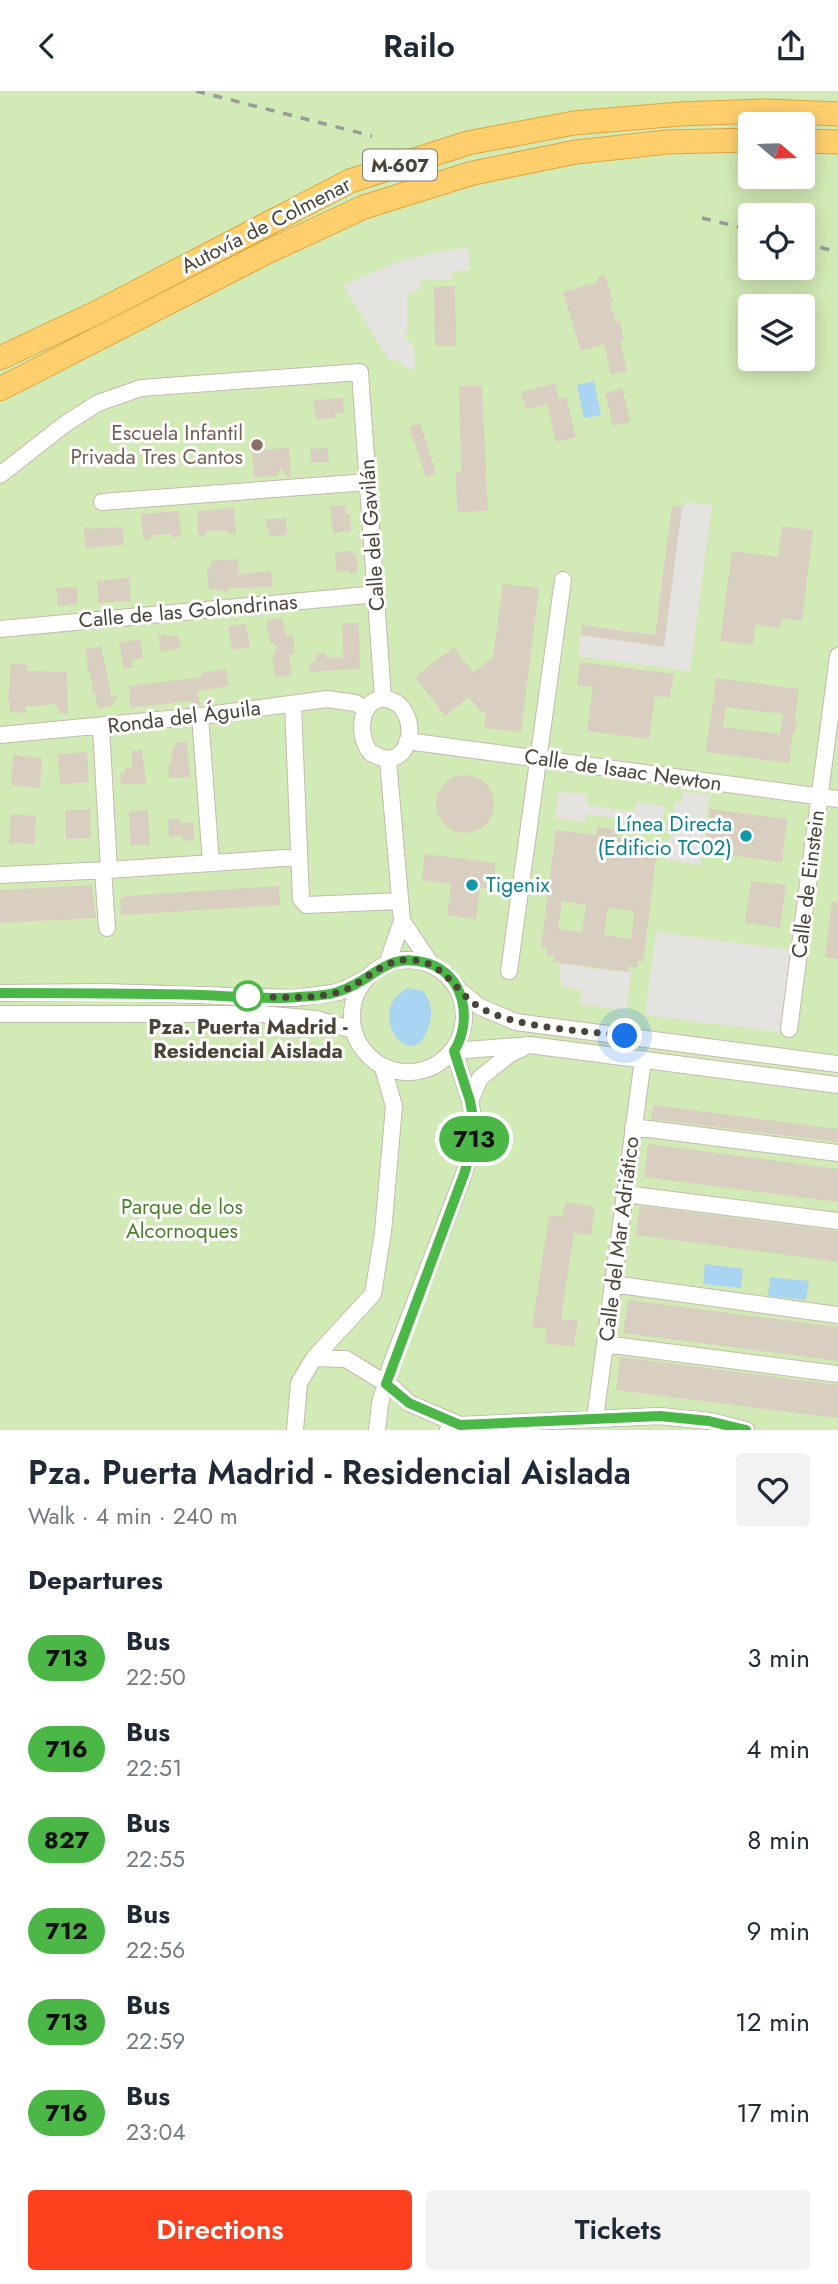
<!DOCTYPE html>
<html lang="en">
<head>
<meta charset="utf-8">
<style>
  :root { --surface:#fff; --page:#f2f2f3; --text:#1f2937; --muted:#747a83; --accent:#fc3f1d }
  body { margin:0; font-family:Jost,sans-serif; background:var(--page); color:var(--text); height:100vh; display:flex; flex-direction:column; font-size:26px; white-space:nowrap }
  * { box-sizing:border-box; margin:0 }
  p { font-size:23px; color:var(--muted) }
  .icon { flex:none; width:38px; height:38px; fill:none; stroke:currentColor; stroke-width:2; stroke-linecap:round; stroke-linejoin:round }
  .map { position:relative; height:1339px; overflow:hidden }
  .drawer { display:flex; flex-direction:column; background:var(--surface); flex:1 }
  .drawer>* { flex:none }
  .badge { padding:0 14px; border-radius:23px; font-size:24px; line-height:46px }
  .needle { width:46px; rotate:109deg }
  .buttons { position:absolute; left:738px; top:21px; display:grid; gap:14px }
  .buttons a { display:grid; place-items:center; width:77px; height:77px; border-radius:7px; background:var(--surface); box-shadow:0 4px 18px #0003; font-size:35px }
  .you { position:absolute; width:35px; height:35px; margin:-18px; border:5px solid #fff; border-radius:50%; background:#1a73e8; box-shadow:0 0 0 10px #1a73e833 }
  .map>.badge { position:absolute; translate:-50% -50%; box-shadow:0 0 0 4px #fff }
  h2 { padding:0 28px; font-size:26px; line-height:63px }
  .round { display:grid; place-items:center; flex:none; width:74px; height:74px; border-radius:7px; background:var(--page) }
  .overview { display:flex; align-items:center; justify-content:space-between; height:119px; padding:0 28px }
  h1 { font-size:33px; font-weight:600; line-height:52px }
  .button { display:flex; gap:14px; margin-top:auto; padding:14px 28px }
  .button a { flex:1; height:80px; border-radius:7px; background:var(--accent); color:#fff; font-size:28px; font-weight:600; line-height:80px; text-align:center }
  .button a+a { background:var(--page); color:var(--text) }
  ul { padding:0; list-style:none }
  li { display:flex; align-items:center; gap:21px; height:91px; padding:0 28px }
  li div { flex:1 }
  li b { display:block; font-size:26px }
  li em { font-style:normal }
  li .badge { min-width:77px; font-weight:700; text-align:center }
  header { display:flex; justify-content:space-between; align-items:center; height:91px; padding:0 28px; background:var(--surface); font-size:32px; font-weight:600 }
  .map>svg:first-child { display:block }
  .green { fill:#d2eab5; fill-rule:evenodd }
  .parking { fill:#e5e3e0 }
  .water { fill:#a9d4f2 }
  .building { fill:#d8cfc1; fill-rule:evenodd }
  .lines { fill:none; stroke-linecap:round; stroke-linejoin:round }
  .minor-casing { stroke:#c2bbae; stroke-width:18 }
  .highway-casing { stroke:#e0a43c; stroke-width:25 }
  .minor { stroke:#fff; stroke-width:16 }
  .highway { stroke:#ffcf6e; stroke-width:23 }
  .rail { stroke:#9a9a9a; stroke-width:3.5; stroke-dasharray:9 9; stroke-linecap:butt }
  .line-casing { stroke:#fff; stroke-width:16 }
  .line { stroke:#4ab747; stroke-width:10 }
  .walk { stroke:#4b4439; stroke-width:7; stroke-dasharray:0 12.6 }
  .education-dot { fill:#8d6e63; stroke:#fff; stroke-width:2.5 }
  .culture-dot { fill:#0f9aa8; stroke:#fff; stroke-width:2.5 }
  .stop-dot { fill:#fff; stroke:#4ab747; stroke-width:3.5 }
  .labels { text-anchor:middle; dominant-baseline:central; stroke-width:6; stroke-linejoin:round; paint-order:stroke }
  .shield { fill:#fff; stroke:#817c74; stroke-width:2 }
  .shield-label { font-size:19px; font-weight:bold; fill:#4b4439 }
  .street-label { font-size:21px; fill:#4b4439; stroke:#fff }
  .education-label { font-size:21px; fill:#785e54; stroke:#fff; text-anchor:end }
  .culture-label { font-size:21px; fill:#0d838f; stroke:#fff; text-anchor:end }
  .stop-label { font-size:21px; font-weight:bold; fill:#4b4439; stroke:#fff }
  .park-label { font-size:21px; fill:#4a7f2a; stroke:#fff }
</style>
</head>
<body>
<header><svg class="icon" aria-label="back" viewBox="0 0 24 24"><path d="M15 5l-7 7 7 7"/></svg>Railo<svg class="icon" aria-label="share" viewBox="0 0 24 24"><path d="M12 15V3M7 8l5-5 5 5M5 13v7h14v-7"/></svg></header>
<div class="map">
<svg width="838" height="1339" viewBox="0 0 838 1339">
  <rect width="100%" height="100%" fill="#f6f3ec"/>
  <path class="green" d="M0,0H838V1339H0ZM751,33H803V86H751ZM751,124H803V177H751ZM751,215H803V268H751Z"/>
  <path class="parking" d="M468,156L470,179L452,180V188H421L420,198L407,204V239L403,245L414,255L415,278L406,277L396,268L389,269L343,194L395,172L418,165Z
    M686,411L712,414L690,580L578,565L582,534L655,543L672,414L685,416Z
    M559,701L588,704L587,714L634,721L636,711L665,715L661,741L632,737L633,729L586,723L585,731L555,727Z
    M683,701L709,704L701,774L668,769L675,711L681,712Z
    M656,841L791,859L780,941L645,924Z
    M561,872L593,878L631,881L626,920L580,913L581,899L564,896L559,888Z"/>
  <path class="water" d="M594,290L601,324L584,327L577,294Z
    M408,897L423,900C430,908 433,920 430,931C415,992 361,920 408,897Z
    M705,1173L743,1178L741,1197L703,1193Z
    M770,1186L809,1190L806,1209L768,1205Z"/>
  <path class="building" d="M605,184L613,211L610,212L616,231L620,230L624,249L620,250L627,280L611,284L604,253L581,260L563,201L598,191L597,187Z
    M455,195L456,255H435L434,196Z
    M555,292L559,308L566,306L576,346L556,351L547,313L526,318L521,301Z
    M459,295H482L488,420L457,421L456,382L461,381Z
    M622,297L631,331L613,335L605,302Z
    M343,307L344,322H335V327L316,328L313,309Z
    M420,332L436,382L426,386L409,336Z
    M289,357L291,386H288L280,377L277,385L254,386L252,359Z
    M328,357L329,371L311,372L310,358Z
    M345,414L346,423H350L351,440L333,442L330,415Z
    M672,414L682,416L664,556L581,544L582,534L655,544Z
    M234,417L236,443H230L226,440H208L205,445H201L198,442L197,420Z
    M179,420L181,443L179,446L174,447L171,443L157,444H152L150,448L145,449L143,446L141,423Z
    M286,427L287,444L270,445L265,428Z
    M84,435L90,438L123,436L124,454L85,457Z
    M782,435L813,439L802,530L781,527L780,537L755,534L753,554L720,550L732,460L778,466Z
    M352,460L353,463H356L358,479L355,483H351L348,480L337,481L335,461Z
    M238,468L239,483L271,480L273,496L228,497V500H219L218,498H209L207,477L211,476V470Z
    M129,487L131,510L98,512L97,490Z
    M503,493L539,497L521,641L484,637L486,621L480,620L469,606L445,625L415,586L454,556L473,582L493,566Z
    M77,496L78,513L58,515L56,497Z
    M282,527L286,545L293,544L295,562L289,564L292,583L276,587L272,566L278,556L270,551L266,530Z
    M342,532H359L360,578L309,581V572L316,571V563L325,562L326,567H343Z
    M242,533H246L250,557L232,558L228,535Z
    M166,543L167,546L178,544L181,557L161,561L158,544Z
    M140,548L143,567L132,569L133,576L124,578L119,552Z
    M101,555L112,606L118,605L112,615L98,618L95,603L91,601L93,597L89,579L86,576L88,573L85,558Z
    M580,571L674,583L670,607L655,605L649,648L587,640L593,596L577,594Z
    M11,573H27V580H31L67,581L68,623L58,622V616H56V613H47L46,615H26V622L10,621V611L8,610Z
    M226,578L229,595L197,600L200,614L191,615L190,610L130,617L129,595L201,586V582Z
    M716,587L799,598L795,629L797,636L793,643L789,672L706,661ZM726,616L783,623L780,643L723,636Z
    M178,651H187L190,686L169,687L168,674L172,667V657Z
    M142,659L146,693H121L120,682H125V677H132V660Z
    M87,661L89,691L60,693L58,663Z
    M13,664L42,667L40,697L11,694Z
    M436 713a29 29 0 1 1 58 0a29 29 0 1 1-58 0Z
    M90,718L91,747L66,748L65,719Z
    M148,718L150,754H130L129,721Z
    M710,718L787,728L782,771L705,761Z
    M11,723L36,725L35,753L9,752Z
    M168,728H180V732L193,731L194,749L183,750L182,745L169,746Z
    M597,736L619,739L618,747L658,752L643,871L638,870L637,877L629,875L628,881L553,871L554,865L546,864L547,857L541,856L556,739L596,744ZM562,810L586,814L582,841L558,838ZM608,817L634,820L631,848L604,844Z
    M425,763L496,772L492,798L480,796L476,828L447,824L451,793L422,789Z
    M751,790L786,794L780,837L745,832Z
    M92,794L96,827L0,832V799Z
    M279,795L280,814L121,824L120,807L124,806V805Z
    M832,811H838V868L825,866Z
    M653,1014L838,1038V1051L651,1028Z
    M648,1053L838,1078V1111L644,1086Z
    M565,1111L595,1116L591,1144L574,1142L561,1228L578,1230L574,1256L544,1252L547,1238L532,1236L549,1124L563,1126Z
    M640,1115L838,1140V1171L636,1144Z
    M628,1209L838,1236V1270L623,1242Z
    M620,1266L838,1294V1327L616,1299Z"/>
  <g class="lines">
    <defs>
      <path id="minor" d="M0,384L65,333L98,312L141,297L360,281L383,607
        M102,411L368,391
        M0,538L377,503
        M383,607C390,609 398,611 402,617C420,640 404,684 370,661C357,644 359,611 383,607Z
        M293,613L301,808L306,814L400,810
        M200,625L211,772
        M101,635L109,779
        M0,644L200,625L327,608L355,612L366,618
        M407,650L838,708
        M103,779L107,837
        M0,784L109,779L299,766
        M402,830L431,873
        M352 925a56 56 0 1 1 112 0a56 56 0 1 1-112 0Z
        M387,873L402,830L388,669
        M509,880L563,489
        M458,898L480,916L516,931L838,973
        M0,902L105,901L295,907L339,901L367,887
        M0,923H261L316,928L353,939
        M789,938L838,565
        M454,960L530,954L838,994
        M470,1010L480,987L510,963L523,957
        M633,1036L838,1062
        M625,1103L838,1130
        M612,1193L838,1224
        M605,1253L838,1283
        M314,1267L346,1268L393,1297L409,1312L460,1334
        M595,1328L643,968
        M295,1339L299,1292L314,1267L373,1203L383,1141L394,1015L383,977
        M377,1339L380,1312L391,1274L464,1083L476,1043L470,1010L454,960
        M448,1339L460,1334L660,1325L710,1330L746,1339"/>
      <path id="highway" d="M803,50L838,51
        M0,267L96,222L350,90L468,52L574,32L680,23L766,20L838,23
        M0,298L265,162L364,116L473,82L576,61L667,51L751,49"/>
    </defs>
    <use href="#minor" class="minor-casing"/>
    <use href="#highway" class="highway-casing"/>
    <use href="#minor" class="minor"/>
    <use href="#highway" class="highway"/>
    <path class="rail" d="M196,0L372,45
      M702,127L751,139
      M803,152L838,161"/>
  </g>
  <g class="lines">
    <defs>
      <path id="line" d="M0,902C67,902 135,902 202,904C233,905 268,909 298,906C311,905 328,905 340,900C375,889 385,860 427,872C465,883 473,930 454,960L470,1010L476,1043L464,1083L386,1293L409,1312L460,1334L660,1325L709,1330L746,1339"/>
    </defs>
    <use href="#line" class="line-casing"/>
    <use href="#line" class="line"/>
    <path class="walk" d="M248,905C278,906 310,909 339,901C365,893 381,867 411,869C444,870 454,900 479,916C517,938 582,939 625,945"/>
  </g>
  <circle class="education-dot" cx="257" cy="354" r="7"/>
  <g class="culture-dot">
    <circle cx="746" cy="745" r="7"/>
    <circle cx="472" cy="794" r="7"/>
  </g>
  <circle class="stop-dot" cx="248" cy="905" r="14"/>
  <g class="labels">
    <rect class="shield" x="363" y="58.5" width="74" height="31" rx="5"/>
    <g class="shield-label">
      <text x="400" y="74">M-607</text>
    </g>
    <g class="street-label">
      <text transform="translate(266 134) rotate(-27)">Autovía de Colmenar</text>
      <text transform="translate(372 444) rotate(-94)">Calle del Gavilán</text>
      <text transform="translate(188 520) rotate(-5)">Calle de las Golondrinas</text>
      <text transform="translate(184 626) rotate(-7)">Ronda del Águila</text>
      <text transform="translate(623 679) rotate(8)">Calle de Isaac Newton</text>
      <text transform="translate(808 793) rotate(-83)">Calle de Einstein</text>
      <text transform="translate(619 1148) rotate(-83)">Calle del Mar Adriático</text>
    </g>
    <g class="education-label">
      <text x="243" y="342">Escuela Infantil<tspan x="243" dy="24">Privada Tres Cantos</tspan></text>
    </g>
    <g class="culture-label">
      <text x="732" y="733">Línea Directa<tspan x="732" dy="24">(Edificio TC02)</tspan></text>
      <text x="486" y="794" text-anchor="start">Tigenix</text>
    </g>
    <g class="stop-label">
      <text x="248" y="936">Pza. Puerta Madrid -<tspan x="248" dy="24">Residencial Aislada</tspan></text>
    </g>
    <g class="park-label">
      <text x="182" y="1116">Parque de los<tspan x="182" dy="24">Alcornoques</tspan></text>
    </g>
  </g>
</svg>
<div class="buttons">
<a><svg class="needle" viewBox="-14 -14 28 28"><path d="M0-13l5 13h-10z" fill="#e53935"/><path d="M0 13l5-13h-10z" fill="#747a83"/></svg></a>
<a><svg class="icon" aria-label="locate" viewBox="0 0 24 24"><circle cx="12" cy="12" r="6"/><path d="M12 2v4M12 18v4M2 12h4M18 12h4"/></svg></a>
<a><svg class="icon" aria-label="layers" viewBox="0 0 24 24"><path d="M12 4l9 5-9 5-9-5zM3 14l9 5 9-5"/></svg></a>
</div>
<div class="you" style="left:625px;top:945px"></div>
<b class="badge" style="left:474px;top:1048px;background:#4ab747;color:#111">713</b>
</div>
<section class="drawer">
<div class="overview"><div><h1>Pza. Puerta Madrid - Residencial Aislada</h1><p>Walk · 4 min · 240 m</p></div><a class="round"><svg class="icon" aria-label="heart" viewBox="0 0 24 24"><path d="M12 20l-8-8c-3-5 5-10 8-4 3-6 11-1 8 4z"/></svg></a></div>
<h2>Departures</h2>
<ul>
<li><span class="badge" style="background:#4ab747;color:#111">713</span><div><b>Bus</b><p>22:50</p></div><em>3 min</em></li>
<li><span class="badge" style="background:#4ab747;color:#111">716</span><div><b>Bus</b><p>22:51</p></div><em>4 min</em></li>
<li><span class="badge" style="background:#4ab747;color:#111">827</span><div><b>Bus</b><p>22:55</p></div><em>8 min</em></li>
<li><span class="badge" style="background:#4ab747;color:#111">712</span><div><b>Bus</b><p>22:56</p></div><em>9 min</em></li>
<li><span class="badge" style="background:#4ab747;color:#111">713</span><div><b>Bus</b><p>22:59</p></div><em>12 min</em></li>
<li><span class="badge" style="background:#4ab747;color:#111">716</span><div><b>Bus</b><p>23:04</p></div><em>17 min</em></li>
</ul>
<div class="button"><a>Directions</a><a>Tickets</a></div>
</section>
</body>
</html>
